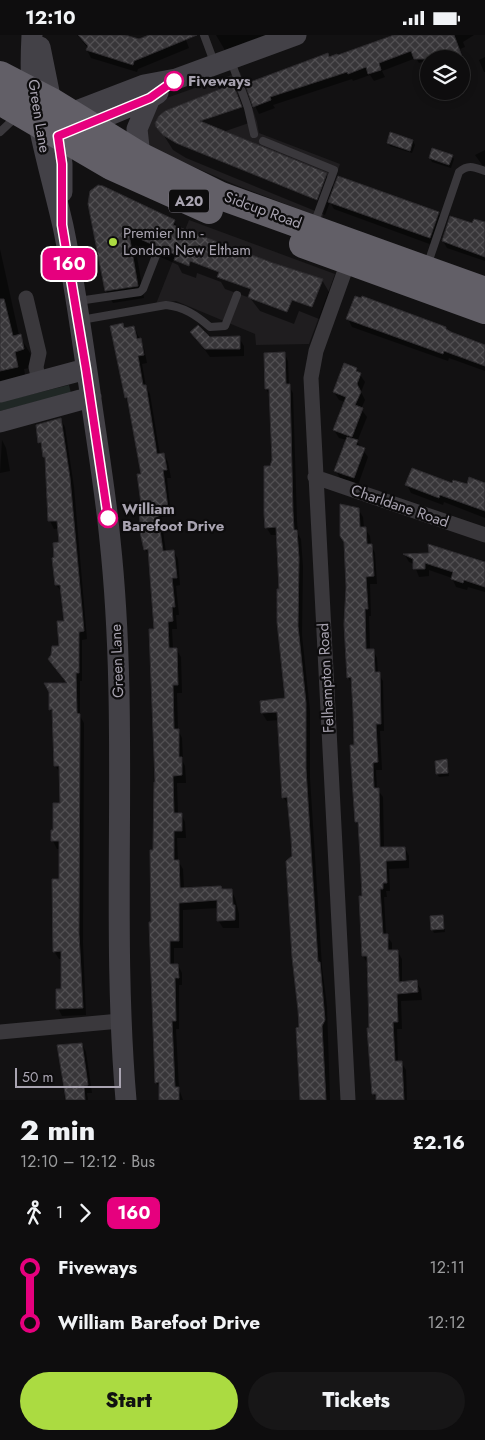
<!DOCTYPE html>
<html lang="en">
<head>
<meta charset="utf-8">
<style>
  :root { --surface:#0e0d0e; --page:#171617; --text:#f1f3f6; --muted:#9b9c9e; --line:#2e2d2e; --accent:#abdb41 }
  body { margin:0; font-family:Jost,sans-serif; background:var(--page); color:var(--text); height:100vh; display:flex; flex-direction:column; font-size:19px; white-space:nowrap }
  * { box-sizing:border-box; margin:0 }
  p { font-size:16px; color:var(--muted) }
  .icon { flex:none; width:28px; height:28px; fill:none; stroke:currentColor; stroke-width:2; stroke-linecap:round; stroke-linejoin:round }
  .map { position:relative; height:1065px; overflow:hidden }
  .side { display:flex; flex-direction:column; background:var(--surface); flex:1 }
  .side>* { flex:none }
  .badge { padding:0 10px; border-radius:8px; font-size:18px; line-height:32px }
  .buttons { position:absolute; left:420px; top:15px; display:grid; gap:10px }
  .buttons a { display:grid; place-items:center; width:50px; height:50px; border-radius:50%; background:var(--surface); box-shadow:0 2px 8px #0003,0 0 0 1px var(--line); font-size:25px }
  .scale { position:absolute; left:15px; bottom:12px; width:106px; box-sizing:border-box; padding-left:5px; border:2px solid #a9a4b1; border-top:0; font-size:14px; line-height:18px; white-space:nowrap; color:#a9a4b1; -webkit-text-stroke:4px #0d0c0d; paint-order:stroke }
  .map>.badge { position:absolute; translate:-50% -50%; box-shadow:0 0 0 2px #fff }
  .legs { display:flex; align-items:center; gap:8px; height:55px; padding:0 20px; font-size:16px }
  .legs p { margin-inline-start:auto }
  .overview { display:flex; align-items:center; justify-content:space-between; height:85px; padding:0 20px }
  h1 { font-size:28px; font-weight:800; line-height:38px }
  .action { display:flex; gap:10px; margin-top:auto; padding:10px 20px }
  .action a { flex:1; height:58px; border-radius:30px; background:var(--accent); color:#111; font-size:20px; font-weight:800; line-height:58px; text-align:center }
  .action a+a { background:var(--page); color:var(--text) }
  ul { padding:0 20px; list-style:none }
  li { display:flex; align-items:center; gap:18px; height:55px; font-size:19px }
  li i { display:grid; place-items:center; width:8px; height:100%; margin:0 6px; background:currentColor }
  li i::after { content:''; width:12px; height:12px; margin:-6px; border:4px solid; border-radius:50%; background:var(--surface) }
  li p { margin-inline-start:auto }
  li:first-child i { background:linear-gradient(#0000 50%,currentColor 0) }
  li:last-child i { background:linear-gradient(currentColor 50%,#0000 0) }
  .status { display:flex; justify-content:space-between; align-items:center; height:35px; padding:0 25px; background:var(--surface); direction:ltr }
  .status svg { height:14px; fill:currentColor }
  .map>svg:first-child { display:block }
  .built { fill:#1f1d1f }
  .green { fill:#202725 }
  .shadow { fill:#0007 }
  .building { fill:url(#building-cross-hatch); stroke:#2d2b2e }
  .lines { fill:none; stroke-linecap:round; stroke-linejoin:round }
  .lane { stroke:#3a383c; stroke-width:8 }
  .street { stroke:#3a383c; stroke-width:15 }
  .secondary { stroke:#434147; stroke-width:21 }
  .highway { stroke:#625f67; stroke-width:28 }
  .line-1-casing { stroke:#fff; stroke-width:11 }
  .line-1 { stroke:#e6007e; stroke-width:8 }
  .stop-1-dot { fill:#fff; stroke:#e6007e; stroke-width:2.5 }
  .poi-dot { fill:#abdb41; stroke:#0d0c0d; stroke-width:2 }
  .labels { text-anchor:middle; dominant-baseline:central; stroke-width:4.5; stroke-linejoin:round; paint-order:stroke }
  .shield { fill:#0d0c0d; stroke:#7a7680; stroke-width:1 }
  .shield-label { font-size:14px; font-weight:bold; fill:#a9a4b1 }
  .stop-label { font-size:15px; font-weight:bold; fill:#a9a4b1; stroke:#0d0c0d; text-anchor:start }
  .street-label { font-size:15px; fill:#a9a4b1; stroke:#0d0c0d }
  .poi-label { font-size:15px; fill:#a9a4b1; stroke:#0d0c0d; text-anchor:start }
</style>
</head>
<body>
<div class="status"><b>12:10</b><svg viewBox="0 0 49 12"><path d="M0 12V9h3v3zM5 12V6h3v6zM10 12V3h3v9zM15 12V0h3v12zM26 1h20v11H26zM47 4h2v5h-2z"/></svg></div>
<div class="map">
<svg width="485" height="1065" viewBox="0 0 485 1065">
  <defs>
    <pattern id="building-cross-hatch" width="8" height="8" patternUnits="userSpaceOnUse" patternTransform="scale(1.25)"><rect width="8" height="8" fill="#383639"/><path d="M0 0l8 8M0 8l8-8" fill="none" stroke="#525053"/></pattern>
  </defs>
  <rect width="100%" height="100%" fill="#121112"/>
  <path class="built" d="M240,37L257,87L259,98L340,129L322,183L238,151L148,112L142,88L158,66Z
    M189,185L335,239L309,309L256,310L255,299L176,266L156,269Z"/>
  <path class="green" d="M69,350L71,358L0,376V367Z"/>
  <path class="shadow" d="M77,0H121L139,5L152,0H184L189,13L138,34L137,37L91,23L87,15L88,13Z
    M216,0H274L226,17Z
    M398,0H474L463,7L465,12L460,14L469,38L461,41V24H429L419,28L416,23L382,36L385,42L374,46L370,40L353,46L352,44L273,70L275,73L259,79L255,71L329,23Z
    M485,22V37H484L479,25Z
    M233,50L242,66L249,88L223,97L326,139L334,154L438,178L443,186L435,211L334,174L330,167L325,180L186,123L173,115L156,88L160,82L182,69Z
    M413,106L415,110L412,118L390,111L388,107Z
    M485,115V130L483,131L475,120Z
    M452,121L454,124L451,133L432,127L430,123Z
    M89,169L174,186L178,193L273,230L322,245L329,257L319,284L299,276L294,289L260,276L250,263L225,254L221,247L197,238L196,243L182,238L178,230L135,210L144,263L113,268L106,256Z
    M485,194V226L447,213L443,206Z
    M0,214L19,300L30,318L34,332L24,334L27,349L0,356Z
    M348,284L445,293L448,297L485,311V336L449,323L448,326L352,292Z
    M122,290L125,294L134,292L144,313L147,328L142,329L146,352L150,359L160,420L164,419L168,427L171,443H167L171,481L161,482L166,517H174L178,524L180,550L176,551L179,580H176L177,594H172L173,614H176L181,622L182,658H177L178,695L182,703L183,727L185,731L186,748H177L178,779H181L185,787L186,803H177L178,826L183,834L184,854L231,855L235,863L239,879V893H223L218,885V873L183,875V913H174V930H178L182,938V950H179V994H176L179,1054L183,1065H160V1054L156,1047L153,889L157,748L155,595L150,522L145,514L142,440L112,292Z
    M192,297L210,303H239L244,311V321L210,322Z
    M284,318L288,326L289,351L293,358L297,486L298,499L301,504L303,532L302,600L310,676V743L322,932L327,971L330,1065H301L293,822L289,770L283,762L279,685L267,686L262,678L286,665L278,500H271L266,492L272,432L270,361L266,354Z
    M356,334L365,347L361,357L365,365L361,374L367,382L357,407L368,422L358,450L340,443L336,436L347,405L339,403L334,395L345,367L339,365L334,357Z
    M61,385L65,392L74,452L87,604L82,605V646H80V681L84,688L83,908L86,980L62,981L58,973L63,955V924H59L54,916L61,845L60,814H57L53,806L61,769L60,738L55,730L54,681L50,674L68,649L50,624L61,613L65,587L62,557L56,550L61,509L59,493L54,494L50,486L46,426L40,407Z
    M2,405L6,413L10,436L0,438Z
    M453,449L485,457V483L444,467L443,470L411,458L407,450Z
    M358,474L363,482L364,493L370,501L371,510L375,518L377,549H370L371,581H369L370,615H373L377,623L378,638L383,646L384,696H380L382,735H376L377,754L383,762L384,813H405L409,821V833L389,834L390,856H386L387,862H384L386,900L392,908V916H397L402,924V948L416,947L421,954L422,965L401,966L402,994H397L398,1027H401L406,1035L407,1065H377L373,1059L368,929L363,921L360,794L356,787L352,729L355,711L352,650L348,642L346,605L345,507Z
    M430,510L485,526V557L468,552L467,555L456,552L452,543L429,535V541L419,542L414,529L409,527L405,520L430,519Z
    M446,726L449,741L439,742L437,739Z
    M443,882L445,897L434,898L432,894Z
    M82,1009L86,1017L92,1058H87L88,1065H65L58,1011Z"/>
  <path class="building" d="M78,0H125L139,4L149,0H197L134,26L133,30L86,15L88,11Z
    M394,0H454L463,24H414L411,16L379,28L381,35L368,39L366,32L348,39L347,37L270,62L271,65L253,72L245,49L328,18L329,22L337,19L338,20Z
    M233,49L242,72L200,86L327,138L317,165L176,108L163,100L156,92L155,88L159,81L165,76Z
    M390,97L413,105L410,116L387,108Z
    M432,113L453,120L449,130L429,123Z
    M338,141L439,177L430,203L328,167Z
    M98,150L103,151L175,185L173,190L273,228L323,244L312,272L292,265L287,277L252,264L248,262L251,254L217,242L219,237L190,226L189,231L174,225L176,220L129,199L138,251L105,256L88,169L90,156Z
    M450,181L472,188L474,184L485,187V222L442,206Z
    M355,261L361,263L362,261L446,292V294L451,297L485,310V331L444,316L443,319L346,284Z
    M0,264H4L13,301L21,299L24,314L15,317L18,332L0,336Z
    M123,288L124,293L134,291L137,304L141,303L144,320L138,321L143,350H146L157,419L164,418L167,435H163L168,473L157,474L163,516L174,515L177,543H172L175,572H172L173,586L168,587L169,613H177L178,650H173L174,694H179V722H182V740L173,741L174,778H182V796H174V825H179L180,853L221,851L222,854H232L233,870H235V885L217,886V865L179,868V906H170V929H178L179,943H175L176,986H172L175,1052H179V1065H159V1047L155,1048L149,887H151L150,815H153L154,747H155L149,594H154L148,514L144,515L138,488H140L139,477L142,476L137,439H141L127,362L125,363L110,291Z
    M198,290L210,302L240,301V314H205L190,297Z
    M285,317L286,349H290L293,477L294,495H297L299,523L298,591L306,668V734L318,927H320L323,962L325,985L322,991L326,1065H300L296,993L299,992L298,975L292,922L286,826L292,821L291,803L287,762L282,763L277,677L261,678L260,666L285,663L277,587V554H279L276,492L265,493L264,479V431H270L272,425L269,354H265L264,318Z
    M344,328L357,333L356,336L361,338L357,349L361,357L355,370L363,373L352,402L333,395L346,362L333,357Z
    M61,383L70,443L84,596L79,597V638H76L77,678L80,679L79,899L83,973L56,974V954H61V916L53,917L52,844H59V806H51V795H53V768H60L59,731H54L52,674L49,675V657L44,648H67L48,624L51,620L52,611H59L57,586H64L60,550H55L52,523L54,522L53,508L59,507L57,486H48L45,422H43L41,407L38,408L36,390Z
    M347,402L358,405L356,410L365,413L354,443L334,436Z
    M412,433L452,448L453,445L467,449L469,442L485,448V476L440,460L439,463L405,450Z
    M340,469L359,473L360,492H366L367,509H372L374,541L366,542L368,574H365L366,614H374L375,637H380L381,689H376L378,727L373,728L374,753H379L380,812H405L406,825L386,826L387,848H383V854H380L383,899H388V915H398L399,947L417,945L418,957L397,959L398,987H393L395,1026H402L404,1065H376V1059H372L367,993H369L367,921H362L359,861H362L360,820L358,787H355L351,729L350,710H354L353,676L351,642L347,643L344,589L346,552L344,507L340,501Z
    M428,509L485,527V552L464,545L463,548L451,544L453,537L425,528V534H413V524L403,519L429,518Z
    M447,724L448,738L436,739L435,726Z
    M443,880L444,894L431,895L430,881Z
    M82,1008L88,1050L84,1051L85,1065H66L57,1010Z"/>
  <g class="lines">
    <path class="lane" d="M204,0L214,27
      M231,26L248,73L254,99
      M0,97L17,81
      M263,106L334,135L314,189
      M427,231L459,137C468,129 474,132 485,136
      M78,266L140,257L143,254L157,218
      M81,285L166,270C184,272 196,280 210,292L225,291L237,260"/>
    <path class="street" d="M348,227L316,316L311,343L348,1065
      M26,263L39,318L36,332L39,346
      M315,442L485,500
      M0,997L120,986"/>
    <path class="secondary" d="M32,0C31,19 30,40 33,59C40,104 53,147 63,191C74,243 81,297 89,350C96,402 105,453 110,505C130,691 110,879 126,1065
      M40,12L58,101L62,129V157
      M58,83L144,50L176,44L296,0
      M78,93L150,63L158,58
      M140,121L137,94L150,63
      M0,357L86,334
      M0,387L91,362"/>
    <path class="highway" d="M0,40L52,67L140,121L221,161L485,256
      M0,66L111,131L209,175
      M303,209L485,275"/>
  </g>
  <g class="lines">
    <defs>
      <path id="line-1" d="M108,483L86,334L62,190V129L58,101L150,63L174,46"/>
    </defs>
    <use href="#line-1" class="line-1-casing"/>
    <use href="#line-1" class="line-1"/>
  </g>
  <g class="stop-1-dot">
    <circle cx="174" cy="46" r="9"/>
    <circle cx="108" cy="483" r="9"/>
  </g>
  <circle class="poi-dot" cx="113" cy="207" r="5"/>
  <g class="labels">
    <rect class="shield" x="169" y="154.5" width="40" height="23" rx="4"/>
    <g class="shield-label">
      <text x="189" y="166">A20</text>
    </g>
    <g class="stop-label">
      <text x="188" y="46">Fiveways</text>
      <text x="122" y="474">William<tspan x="122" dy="17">Barefoot Drive</tspan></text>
    </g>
    <g class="street-label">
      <text transform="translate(39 81) rotate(81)">Green Lane</text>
      <text transform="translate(263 175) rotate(20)">Sidcup Road</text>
      <text transform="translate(400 471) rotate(19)">Charldane Road</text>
      <text transform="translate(117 626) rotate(-92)">Green Lane</text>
      <text transform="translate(326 643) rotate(-93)">Felhampton Road</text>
    </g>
    <g class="poi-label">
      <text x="123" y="198">Premier Inn -<tspan x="123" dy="17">London New Eltham</tspan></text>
    </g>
  </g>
</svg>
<div class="buttons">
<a><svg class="icon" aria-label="layers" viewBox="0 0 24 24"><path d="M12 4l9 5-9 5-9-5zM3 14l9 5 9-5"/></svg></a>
</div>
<div class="scale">50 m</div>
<b class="badge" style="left:69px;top:229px;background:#e6007e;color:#fff">160</b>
</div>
<section class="side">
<div class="overview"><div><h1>2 min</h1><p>12:10 – 12:12 · Bus</p></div><b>£2.16</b></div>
<div class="legs"><svg class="icon" aria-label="walk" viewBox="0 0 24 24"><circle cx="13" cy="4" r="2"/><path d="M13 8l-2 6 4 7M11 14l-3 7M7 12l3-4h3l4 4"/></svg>1<svg class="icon" aria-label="forward" viewBox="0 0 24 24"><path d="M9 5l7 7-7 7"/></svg><b class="badge" style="background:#e6007e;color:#fff">160</b></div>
<ul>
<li><i style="color:#e6007e"></i><b>Fiveways</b><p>12:11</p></li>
<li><i style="color:#e6007e"></i><b>William Barefoot Drive</b><p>12:12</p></li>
</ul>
<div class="action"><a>Start</a><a>Tickets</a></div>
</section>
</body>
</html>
